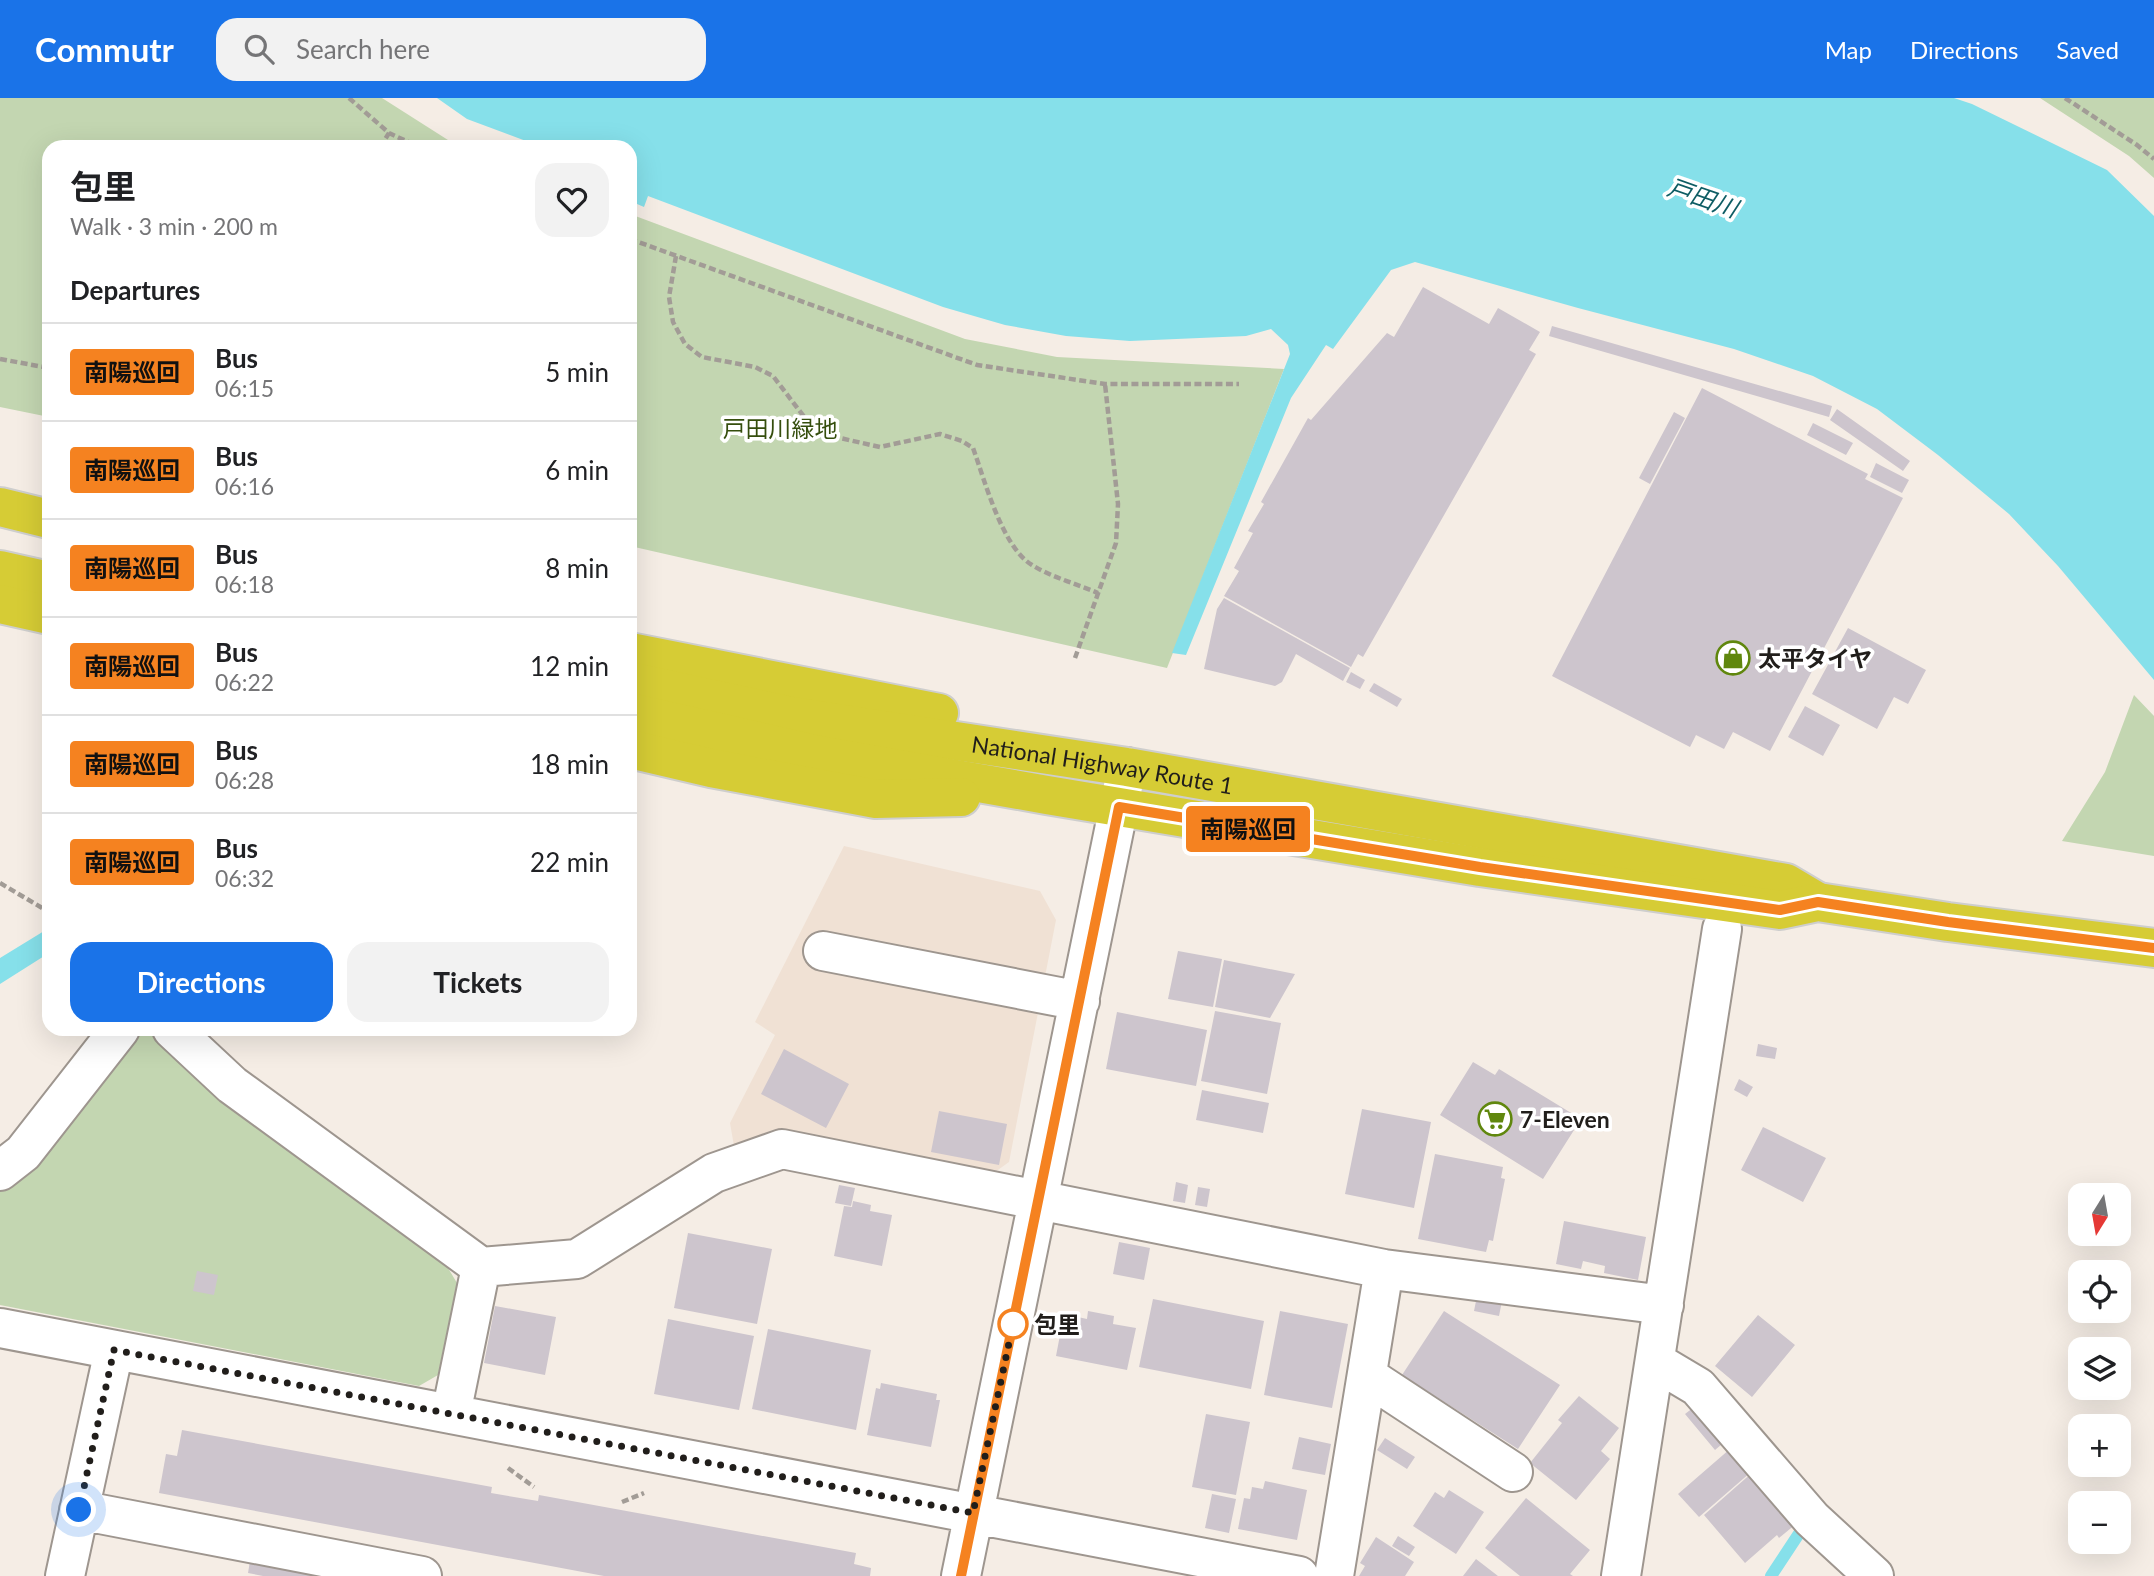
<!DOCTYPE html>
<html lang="en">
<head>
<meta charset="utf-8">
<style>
  :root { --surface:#fff; --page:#f2f2f2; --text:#202124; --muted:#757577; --line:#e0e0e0; --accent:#1a73e8 }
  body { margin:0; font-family:Lato,"Noto Sans JP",sans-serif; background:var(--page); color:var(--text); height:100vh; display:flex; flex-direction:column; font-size:26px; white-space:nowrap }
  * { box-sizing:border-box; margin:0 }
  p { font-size:23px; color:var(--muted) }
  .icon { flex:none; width:38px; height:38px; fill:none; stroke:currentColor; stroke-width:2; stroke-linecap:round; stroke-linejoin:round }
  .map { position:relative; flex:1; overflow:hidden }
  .panel { position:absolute; left:42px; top:42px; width:595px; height:896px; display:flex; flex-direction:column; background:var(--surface); border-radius:21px; box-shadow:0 7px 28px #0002 }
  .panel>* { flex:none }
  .badge { padding:0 14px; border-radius:5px; font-size:24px; line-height:46px }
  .needle { width:46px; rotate:191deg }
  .tools { position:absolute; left:2068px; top:1085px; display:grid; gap:14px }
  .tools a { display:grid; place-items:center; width:63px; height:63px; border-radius:14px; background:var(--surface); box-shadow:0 7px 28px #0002; font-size:35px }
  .you { position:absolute; width:35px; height:35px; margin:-18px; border:5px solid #fff; border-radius:50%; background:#1a73e8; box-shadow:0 0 0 10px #1a73e833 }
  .map>.badge { position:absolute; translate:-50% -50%; box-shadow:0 0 0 4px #fff }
  h2 { padding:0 28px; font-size:26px; line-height:63px }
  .round { display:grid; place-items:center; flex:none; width:74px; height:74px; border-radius:21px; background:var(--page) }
  .head { display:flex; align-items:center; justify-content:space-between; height:119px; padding:0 28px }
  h1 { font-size:33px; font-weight:700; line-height:52px }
  .action { display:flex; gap:14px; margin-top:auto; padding:14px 28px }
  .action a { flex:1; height:80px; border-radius:21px; background:var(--accent); color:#fff; font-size:28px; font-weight:700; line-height:80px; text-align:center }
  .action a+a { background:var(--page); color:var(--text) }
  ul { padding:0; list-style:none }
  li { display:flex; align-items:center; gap:21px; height:98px; padding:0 28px; border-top:2px solid var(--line) }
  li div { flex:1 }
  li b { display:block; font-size:26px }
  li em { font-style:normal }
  li .badge { min-width:77px; font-weight:700; text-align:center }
  header { display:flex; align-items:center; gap:42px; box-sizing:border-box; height:98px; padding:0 35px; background:var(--accent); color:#fff }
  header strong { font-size:33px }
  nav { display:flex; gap:38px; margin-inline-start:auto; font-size:24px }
  .search { width:490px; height:63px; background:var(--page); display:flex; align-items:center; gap:18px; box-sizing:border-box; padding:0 24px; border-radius:21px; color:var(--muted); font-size:26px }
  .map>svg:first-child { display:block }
  .built { fill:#f0e1d4 }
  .green { fill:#c3d6b1 }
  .water { fill:#86e0ea }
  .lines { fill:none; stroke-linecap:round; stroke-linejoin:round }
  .stream { stroke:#86e0ea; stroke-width:12 }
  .building { fill:#cdc5cd }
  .minor-casing { stroke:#9e968f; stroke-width:42 }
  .highway-casing { stroke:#cececd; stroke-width:42 }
  .path { stroke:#a29c96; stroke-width:4.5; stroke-dasharray:7 3.5; stroke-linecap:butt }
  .minor { stroke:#fff; stroke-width:38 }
  .highway { stroke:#d6cc35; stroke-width:38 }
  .line-casing { stroke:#fff; stroke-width:16 }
  .line { stroke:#f58220; stroke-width:10 }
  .walk { stroke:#211e1b; stroke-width:7; stroke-dasharray:0 12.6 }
  .stop-dot { fill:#fff; stroke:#f58220; stroke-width:3.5 }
  .labels { text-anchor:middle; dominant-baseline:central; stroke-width:7; stroke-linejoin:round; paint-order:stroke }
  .park-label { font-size:23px; fill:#354e0d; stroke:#fff }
  .poi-label { font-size:23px; font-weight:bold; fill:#211e1b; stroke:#fff; text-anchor:start }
  .street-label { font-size:23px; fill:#211e1b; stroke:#fff }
  .stop-label { font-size:23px; font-weight:bold; fill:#211e1b; stroke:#fff; text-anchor:start }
  .water-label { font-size:24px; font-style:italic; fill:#0e5d64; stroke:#fff }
</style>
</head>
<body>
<header>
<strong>Commutr</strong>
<div class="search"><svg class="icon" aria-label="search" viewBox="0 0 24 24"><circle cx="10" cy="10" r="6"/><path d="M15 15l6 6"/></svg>Search here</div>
<nav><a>Map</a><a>Directions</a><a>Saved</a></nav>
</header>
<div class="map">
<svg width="2154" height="1478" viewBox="0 0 2154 1478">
  <rect width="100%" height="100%" fill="#f5ede5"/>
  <path class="built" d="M844,748L1040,793L1056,822L1009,1064L995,1074L773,1032L734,1048L730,1025L775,937L755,924Z"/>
  <path class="green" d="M0,0H382L459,49H49V319L0,309Z
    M2040,0H2154V80L2129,58Z
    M630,116L965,241L1057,259L1284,271L1167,570L630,448Z
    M2134,597L2154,618V758L2062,743L2105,674Z
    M138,931H161L442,1160L457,1185L438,1277L419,1288L0,1207V1089Z"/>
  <path class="water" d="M437,0H1954L1972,6L2107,72L2154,118V582L2058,468L2009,416L1938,357L1877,311L1813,278L1734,251L1578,210L1415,164L1391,172L1333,251L1326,247L1291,300L1186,557L1172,555L1290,256L1288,247L1271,231L1246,238L1130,243L1066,238L1005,227L943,209L648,98L644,109L630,103V49H542L467,21Z
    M49,830V855L0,886V860Z"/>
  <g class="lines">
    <path class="stream" d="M1771,1478L1806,1425L1808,1427"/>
  </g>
  <path class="building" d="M1423,189L1489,226L1498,210L1540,234L1529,252L1536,256L1363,559L1358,556L1351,569L1224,498L1239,473L1234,470L1253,435L1248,433L1264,406L1261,404L1308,320L1311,322L1387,235L1394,239Z
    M1552,228L1832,308L1829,319L1549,238Z
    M1702,290L1868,376L1865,381L1903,400L1770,653L1733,634L1724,651L1696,637L1690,649L1552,578Z
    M1837,311L1910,363L1903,373L1830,322Z
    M1674,314L1685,320L1650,386L1639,380Z
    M1813,325L1853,345L1846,357L1807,337Z
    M1876,365L1909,382L1902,395L1870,379Z
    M1224,500L1350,570L1343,583L1296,556L1282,584L1275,588L1204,571L1217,511Z
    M1848,530L1926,572L1908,606L1894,599L1877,631L1812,596Z
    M1351,574L1365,582L1360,591L1346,584Z
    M1374,585L1402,601L1397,609L1369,593Z
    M1805,608L1840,627L1823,658L1788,639Z
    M1178,853L1222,861L1213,909L1168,901Z
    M1224,862L1295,876L1270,920L1215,909Z
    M1215,913L1281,925L1267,996L1201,983Z
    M1117,914L1207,932L1196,988L1106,971Z
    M1758,946L1777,950L1775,961L1756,958Z
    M784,951L849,986L826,1030L761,996Z
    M1473,964L1495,977L1499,971L1581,1021L1543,1081L1440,1017Z
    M1739,981L1753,989L1747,999L1734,992Z
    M1202,992L1269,1005L1263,1035L1196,1022Z
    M1362,1011L1431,1024L1414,1110L1345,1096Z
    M939,1013L1007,1026L999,1067L931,1054Z
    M1763,1029L1826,1060L1803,1104L1741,1072Z
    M1435,1056L1503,1069L1501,1080L1505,1081L1493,1143L1489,1142L1486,1154L1418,1141Z
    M1176,1084L1188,1087L1185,1105L1173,1103Z
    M839,1087L855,1090L851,1108L835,1105Z
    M1198,1089L1210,1091L1207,1109L1195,1107Z
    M853,1103L871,1107L870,1113L892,1117L882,1168L834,1158L844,1108L852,1109Z
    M1564,1123L1646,1139L1638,1182L1604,1175L1605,1168L1583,1163L1581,1171L1556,1166Z
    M688,1135L772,1151L757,1226L674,1210Z
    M1119,1144L1150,1150L1144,1182L1113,1176Z
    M197,1173L218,1177L214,1197L193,1193Z
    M1477,1198L1502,1203L1499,1218L1474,1213Z
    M1153,1201L1264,1223L1251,1291L1139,1269Z
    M495,1208L556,1219L545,1277L484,1265Z
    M1088,1213L1114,1218L1113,1226L1136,1230L1127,1272L1056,1258L1064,1216L1087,1221Z
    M1280,1213L1348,1226L1332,1310L1264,1297Z
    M1444,1213L1560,1287L1518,1351L1402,1277Z
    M1758,1217L1795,1247L1752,1299L1715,1268Z
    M668,1221L754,1238L739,1312L654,1296Z
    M768,1231L871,1252L856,1332L752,1311Z
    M881,1285L937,1296L936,1302H940L931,1349L867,1337L876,1290L880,1291Z
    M1579,1298L1619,1330L1601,1353L1610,1361L1576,1402L1530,1365L1562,1325L1558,1322Z
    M1698,1306L1728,1341L1715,1352L1685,1316Z
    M1206,1316L1250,1324L1236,1397L1192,1389Z
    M182,1332L492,1389L491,1395L538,1403L539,1397L856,1455L854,1466L871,1470L870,1478H604L159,1395L166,1356L177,1358Z
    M1299,1339L1331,1346L1325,1377L1292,1371Z
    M1385,1340L1415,1359L1407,1371L1377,1352Z
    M1738,1344L1758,1368L1699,1419L1678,1396Z
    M1754,1373L1802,1421L1779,1440L1777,1437L1745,1465L1704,1417Z
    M1265,1383L1307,1392L1297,1442L1238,1431L1244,1400L1250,1401L1252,1389L1263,1391Z
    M1449,1392L1484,1414L1456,1456L1413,1428L1435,1394L1444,1400Z
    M1212,1396L1236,1401L1229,1435L1205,1430Z
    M1526,1400L1590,1452L1570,1476L1573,1478H1520L1485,1450Z
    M1398,1438L1415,1449L1409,1458L1392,1448Z
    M1376,1439L1414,1464L1405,1478H1359L1365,1468L1360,1465Z
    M251,1457L334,1478H263L248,1475Z
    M1476,1461L1498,1478H1463Z"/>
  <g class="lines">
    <defs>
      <path id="minor" d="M823,853L1080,903
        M172,931L232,987L481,1169L577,1161L714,1075L782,1051L1384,1171L1664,1207
        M0,1073L23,1055L120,931
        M0,1230L1299,1478
        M1656,1264L1698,1289L1812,1421L1874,1478
        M1367,1278L1513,1374
        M451,1316L481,1169
        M79,1412L422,1478
        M65,1478L114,1252
        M961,1478L1127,669
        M1334,1478L1384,1171
        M1621,1478L1722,831"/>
      <g id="highway">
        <path d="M0,409L49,421"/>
        <path d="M0,472L49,483"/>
        <path d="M0,506L49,517"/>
        <path d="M630,554L939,615"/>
        <path id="s1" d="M630,583L792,618L1127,669L1786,785L1818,804"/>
        <path d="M630,614L820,657L1047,697L1480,769L1780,812L1818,804L1948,824L2154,850"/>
        <path d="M630,651L711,670L876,701L961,699"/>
      </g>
    </defs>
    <use href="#minor" class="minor-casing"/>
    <use href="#highway" class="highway-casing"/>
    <path class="path" d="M349,0L389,35L419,49
      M2065,0L2137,47L2154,61
      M380,49L389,35
      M630,141L977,267L1105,286H1239
      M676,158L669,199L673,224L685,246L702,259L755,269L773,278L805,320L831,338L880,349L940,336L962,343L973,350C985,383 1002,449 1032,467C1051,479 1077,486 1098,495
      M0,261L49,270
      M1075,560L1116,445L1118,406L1105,286
      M0,785L49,814
      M508,1370L534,1389
      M622,1404L644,1395"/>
    <use href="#minor" class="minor"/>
    <use href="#highway" class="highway"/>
  </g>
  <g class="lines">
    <defs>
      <path id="line" d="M961,1478L1119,709L1480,769L1780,812L1818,804L1948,824L2154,850"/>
    </defs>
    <use href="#line" class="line-casing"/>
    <use href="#line" class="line"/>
    <path class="walk" d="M79,1412L114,1252L973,1415L1013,1226"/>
  </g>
  <defs>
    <symbol id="shop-ring" viewBox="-11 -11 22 22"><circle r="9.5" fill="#fff" stroke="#60870e" stroke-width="1.5"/><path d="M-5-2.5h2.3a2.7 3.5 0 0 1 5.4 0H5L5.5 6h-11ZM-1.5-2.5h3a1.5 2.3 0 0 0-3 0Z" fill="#60870e"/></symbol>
    <symbol id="supermarket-ring" viewBox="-11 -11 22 22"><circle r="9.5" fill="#fff" stroke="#60870e" stroke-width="1.5"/><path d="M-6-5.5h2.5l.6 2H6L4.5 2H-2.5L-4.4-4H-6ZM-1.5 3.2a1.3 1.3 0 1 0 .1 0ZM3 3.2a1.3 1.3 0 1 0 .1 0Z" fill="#60870e"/></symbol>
  </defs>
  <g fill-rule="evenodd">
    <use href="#shop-ring" x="1714" y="541" width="38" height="38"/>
    <use href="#supermarket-ring" x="1476" y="1002" width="38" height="38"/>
  </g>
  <circle class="stop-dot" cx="1013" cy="1226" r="14"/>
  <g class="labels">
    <g class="park-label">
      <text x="780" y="330">戸田川緑地</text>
    </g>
    <g class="poi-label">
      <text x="1758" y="560">太平タイヤ</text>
      <text x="1520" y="1021">7-Eleven</text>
    </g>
    <g class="street-label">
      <text stroke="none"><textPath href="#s1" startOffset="480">National Highway Route 1</textPath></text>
    </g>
    <g class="stop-label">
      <text x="1034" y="1226">包里</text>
    </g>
    <g class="water-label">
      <text transform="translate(1703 99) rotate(19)">戸田川</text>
    </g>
  </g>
</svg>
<div class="tools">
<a><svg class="needle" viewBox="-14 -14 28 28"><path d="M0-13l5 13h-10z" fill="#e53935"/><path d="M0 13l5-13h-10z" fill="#757577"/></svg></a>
<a><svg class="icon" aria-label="locate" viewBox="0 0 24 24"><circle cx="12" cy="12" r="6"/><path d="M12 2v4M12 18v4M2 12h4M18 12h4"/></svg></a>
<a><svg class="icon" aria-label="layers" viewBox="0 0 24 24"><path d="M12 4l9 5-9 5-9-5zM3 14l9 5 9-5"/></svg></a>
<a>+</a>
<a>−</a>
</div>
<div class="you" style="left:79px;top:1412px"></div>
<b class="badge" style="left:1248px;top:731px;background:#f58220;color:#111">南陽巡回</b>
<section class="panel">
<div class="head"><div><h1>包里</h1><p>Walk · 3 min · 200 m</p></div><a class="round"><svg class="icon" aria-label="heart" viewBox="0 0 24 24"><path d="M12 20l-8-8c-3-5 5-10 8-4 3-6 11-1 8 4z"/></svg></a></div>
<h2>Departures</h2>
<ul>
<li><span class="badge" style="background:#f58220;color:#111">南陽巡回</span><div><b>Bus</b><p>06:15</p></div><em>5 min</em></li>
<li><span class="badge" style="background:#f58220;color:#111">南陽巡回</span><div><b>Bus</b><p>06:16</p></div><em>6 min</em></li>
<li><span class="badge" style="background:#f58220;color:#111">南陽巡回</span><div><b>Bus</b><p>06:18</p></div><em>8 min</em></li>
<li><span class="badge" style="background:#f58220;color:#111">南陽巡回</span><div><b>Bus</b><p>06:22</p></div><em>12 min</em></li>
<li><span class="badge" style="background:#f58220;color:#111">南陽巡回</span><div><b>Bus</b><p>06:28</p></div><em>18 min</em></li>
<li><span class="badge" style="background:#f58220;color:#111">南陽巡回</span><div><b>Bus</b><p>06:32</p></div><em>22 min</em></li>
</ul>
<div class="action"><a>Directions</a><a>Tickets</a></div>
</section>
</div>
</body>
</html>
